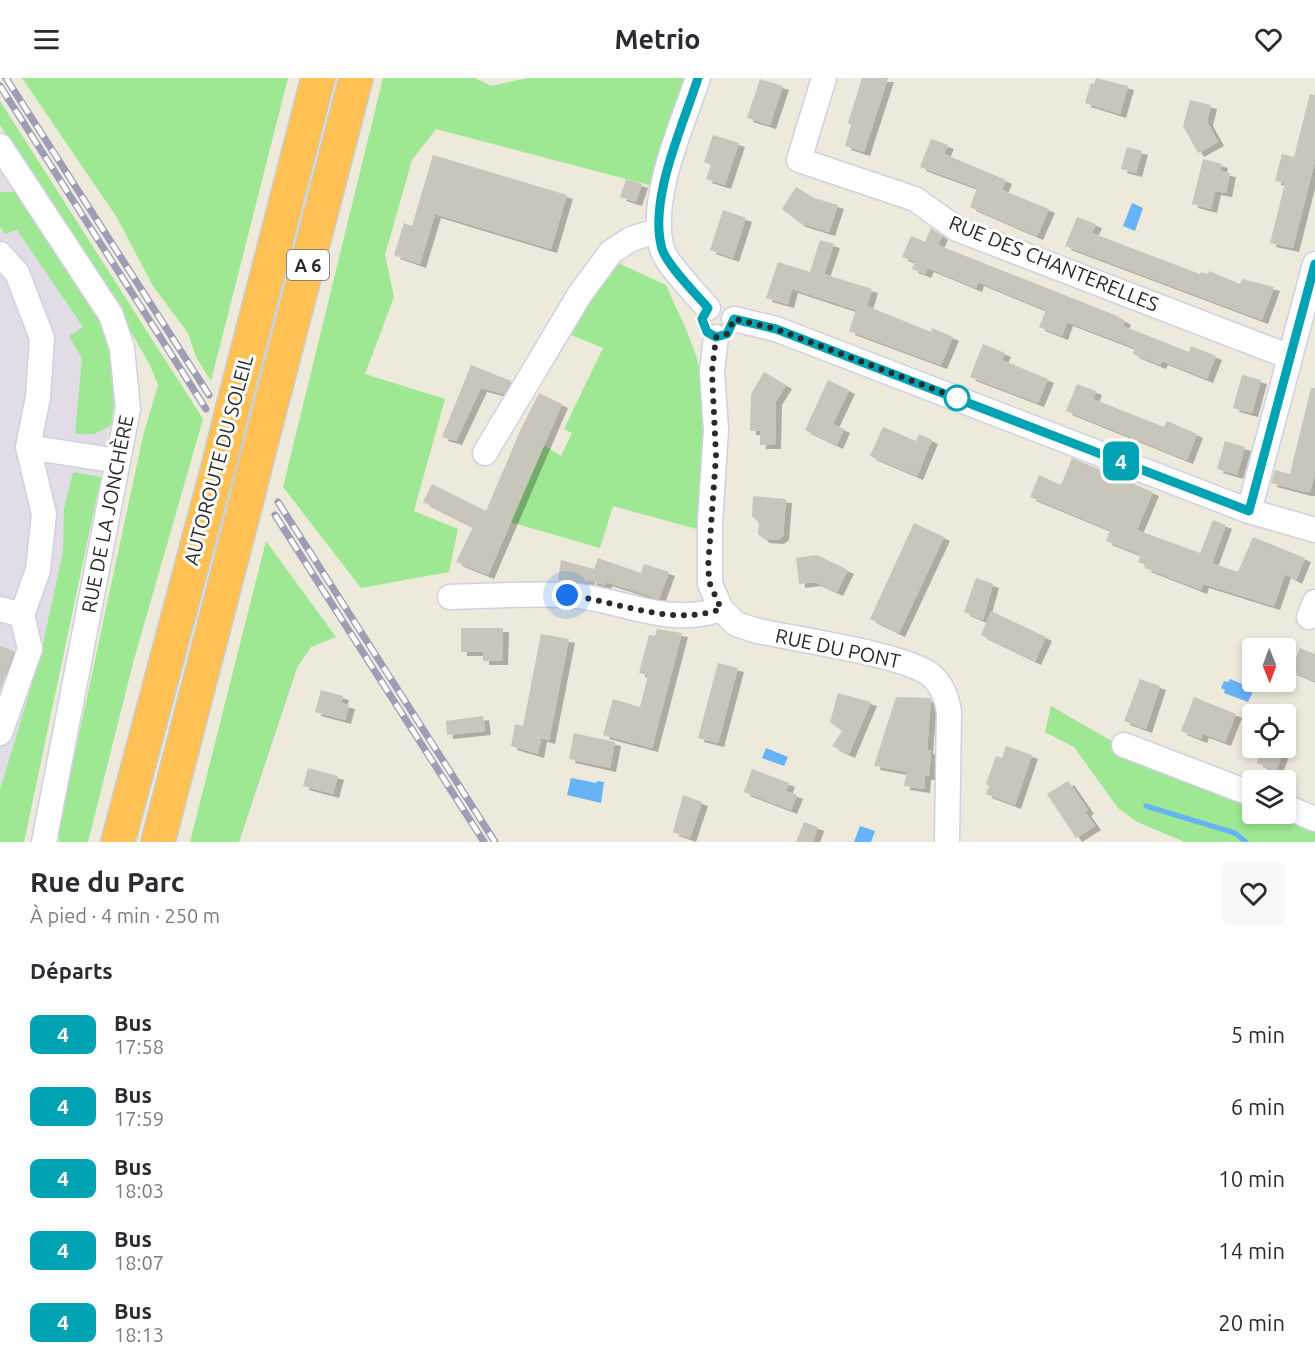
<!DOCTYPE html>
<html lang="fr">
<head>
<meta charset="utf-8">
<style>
  :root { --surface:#fff; --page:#f7f7f7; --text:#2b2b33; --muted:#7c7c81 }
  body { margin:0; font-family:Ubuntu,sans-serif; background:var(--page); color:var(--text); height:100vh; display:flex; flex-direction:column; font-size:22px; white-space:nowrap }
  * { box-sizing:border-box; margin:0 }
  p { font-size:20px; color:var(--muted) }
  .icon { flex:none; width:33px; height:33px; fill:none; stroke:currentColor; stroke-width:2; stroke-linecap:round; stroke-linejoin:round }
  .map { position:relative; height:764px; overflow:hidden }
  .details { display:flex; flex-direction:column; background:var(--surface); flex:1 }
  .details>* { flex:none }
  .badge { padding:0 12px; border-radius:9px; font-size:21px; line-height:39px }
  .needle { width:39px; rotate:179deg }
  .tools { position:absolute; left:1242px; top:560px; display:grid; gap:12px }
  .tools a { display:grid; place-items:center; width:54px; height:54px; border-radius:6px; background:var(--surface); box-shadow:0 3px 9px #0003; font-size:30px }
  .you { position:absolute; width:30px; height:30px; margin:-15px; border:4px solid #fff; border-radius:50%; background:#1a73e8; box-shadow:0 0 0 9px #1a73e833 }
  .map>.badge { position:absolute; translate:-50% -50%; box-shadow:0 0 0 3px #fff }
  h2 { padding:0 30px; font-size:22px; line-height:54px }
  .round { display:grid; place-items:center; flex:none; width:63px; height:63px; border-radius:6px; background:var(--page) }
  .headline { display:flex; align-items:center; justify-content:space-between; height:102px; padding:0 30px }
  h1 { font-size:28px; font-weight:600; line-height:45px }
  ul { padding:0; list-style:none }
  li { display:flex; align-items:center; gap:18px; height:72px; padding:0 30px }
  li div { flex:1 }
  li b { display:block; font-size:22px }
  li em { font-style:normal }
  li .badge { min-width:66px; font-weight:700; text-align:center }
  header { display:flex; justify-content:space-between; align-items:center; height:78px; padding:0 30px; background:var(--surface); font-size:27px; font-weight:600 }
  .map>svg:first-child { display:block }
  .industrial { fill:#e1dce5 }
  .green { fill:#9ee893 }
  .water { fill:#66b3f8 }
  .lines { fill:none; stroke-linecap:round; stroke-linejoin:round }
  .stream { stroke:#66b3f8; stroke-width:5 }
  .building { fill:#c8c6ba; filter:url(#shadow) }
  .minor-casing { stroke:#d0d0e4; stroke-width:27 }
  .highway-casing { stroke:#ccc; stroke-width:36 }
  .minor { stroke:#fff; stroke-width:24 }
  .highway { stroke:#ffc154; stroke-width:33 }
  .rail-casing { stroke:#9f9db6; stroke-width:7 }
  .rail { stroke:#fff; stroke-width:4.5; stroke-dasharray:14; stroke-linecap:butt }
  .highway-bridge-casing { stroke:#ccc; stroke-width:36; stroke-linecap:butt }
  .highway-bridge { stroke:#ffc154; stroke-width:33 }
  .line-casing { stroke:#fff; stroke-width:14 }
  .line { stroke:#00a3b4; stroke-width:9 }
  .walk { stroke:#2a2a2a; stroke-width:6; stroke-dasharray:0 10.8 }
  .stop-dot { fill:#fff; stroke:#00a3b4; stroke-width:3 }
  .labels { text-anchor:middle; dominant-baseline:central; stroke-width:6; stroke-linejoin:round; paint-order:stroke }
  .shield { fill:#fff; stroke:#6a6a6a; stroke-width:1.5 }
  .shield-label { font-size:18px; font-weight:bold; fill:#2a2a2a }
  .street-label { font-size:20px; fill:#2a2a2a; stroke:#fff }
</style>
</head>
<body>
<header><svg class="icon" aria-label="menu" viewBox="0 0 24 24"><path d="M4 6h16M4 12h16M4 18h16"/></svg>Metrio<svg class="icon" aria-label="heart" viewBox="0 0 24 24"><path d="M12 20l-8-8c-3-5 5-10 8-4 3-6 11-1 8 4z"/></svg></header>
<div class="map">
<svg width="1315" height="764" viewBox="0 0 1315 764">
  <defs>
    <filter id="shadow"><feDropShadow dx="6" dy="4" stdDeviation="0" flood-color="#0004"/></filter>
  </defs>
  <rect width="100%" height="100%" fill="#ede9db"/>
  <path class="industrial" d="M0,93L98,240L114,326L24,764H0Z"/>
  <path class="green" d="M22,0H288L211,303L196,279L188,255L153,208L116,138Z
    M383,0H475L491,8L528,0H687L653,108L436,51L412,82L385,177L394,219L365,296L445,321L414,433L458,451L449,494L361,510L283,409Z
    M0,23L203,341L133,585L88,764H59V750L143,358L158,307L149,285L79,165L0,47Z
    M0,114H15L98,240L109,263L114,326L111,348L94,356H75L82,281L69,258L83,249L17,152L5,156L0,148Z
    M618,185L666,207C679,237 696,268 702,301C712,350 703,403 700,452L613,428L600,470L510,444L544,367L561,378L572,355L564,351L603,270L564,254Z
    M73,394L101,399L24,764H0V712L40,579L63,474L64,431Z
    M266,463L336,559L311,569L297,590L239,764H190Z
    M1051,628L1181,703L1252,730V735H1267L1315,754V764H1185L1137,744L1118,730L1074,669L1045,654Z"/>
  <path class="water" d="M1132,125L1143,130L1135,153L1123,148Z
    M1230,601L1254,611L1248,624L1224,615L1225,612L1221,610L1224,603L1228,604Z
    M766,670L788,679L784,688L762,680Z
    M571,700L596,705L597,703L604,704L601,725L567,717Z
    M860,748L875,753L871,764H854Z"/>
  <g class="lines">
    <path class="stream" d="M1146,728L1235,755L1246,764"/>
  </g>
  <path class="building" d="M862,0H888L864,74L845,68L851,47L848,45Z
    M1096,0L1128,8L1120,36L1085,25L1091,5L1094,6Z
    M760,1L783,8L770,47L747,40Z
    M1310,16L1315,17V83L1293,170L1270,165L1285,105L1275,103L1282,76L1294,79Z
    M1190,22L1211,27L1207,44L1218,64L1198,75L1183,48Z
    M713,57L739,65L725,107L706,101L711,87L704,84Z
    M931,61L948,67L944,76L1006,102L1002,112L1049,131L1037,158L970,129L977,110L920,89Z
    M1127,69L1142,73L1136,95L1121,91Z
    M433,77L567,117L551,171L435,136L420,186L394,177L404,145L412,148Z
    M1203,81L1222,86L1220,93L1230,95L1226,115L1215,113L1211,131L1192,126Z
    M626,101L642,106L636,124L620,119Z
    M796,109L814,120L838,127L829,154L800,145L782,131Z
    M723,132L746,140L733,180L710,172Z
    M1077,139L1096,146L1092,155L1200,196L1201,194L1208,196L1209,193L1240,206L1242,201L1274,209L1262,242L1065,168Z
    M931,150L942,158L938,167L1115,237L1125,243L1123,248L1189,274L1191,268L1216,278L1207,301L1162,283L1160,287L1133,276L1135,270L1067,244L1062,258L1039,249L1046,232L978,204L976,210L928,190L925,196L912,191L915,184L902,179L911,158L925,164Z
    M820,162L834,166L824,196L872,211L867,228L931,254L932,250L953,259L941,287L849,253L856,232L792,211L788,226L766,220L778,184L810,194Z
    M983,266L1005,275L1002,282L1048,301L1038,325L970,299Z
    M471,287L511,303L504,316L481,310L456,363L442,359Z
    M764,294L786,307L776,323L775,367H760V353H750L751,316Z
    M1242,297L1261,302L1252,335L1233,330Z
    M828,302L849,312L833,346L844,351L837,367L805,352Z
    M1077,306L1096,313L1093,321L1164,349L1167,343L1197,356L1187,382L1066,333Z
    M1311,310H1315V395L1310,414H1305L1271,405L1275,392L1290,396Z
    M539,315L562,326L488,497L456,484L473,449L423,424L432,406L486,433L520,353Z
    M883,349L916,363L919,356L932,362L917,398L870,378Z
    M1225,363L1245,369L1237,397L1217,391Z
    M1072,380L1153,414L1137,452L1200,475L1213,442L1226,447L1212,485L1238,494L1253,459L1305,480L1296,502L1285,496L1274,528L1203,506L1201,512L1145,490L1146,487L1138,484L1141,477L1106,463L1110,452L1030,419L1039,397L1061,407Z
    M753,418L786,421L783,458L778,462L764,461L758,456L759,445L752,438Z
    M914,445L944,459L899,555L870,541Z
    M817,477L848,492L837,514L815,504L799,506L796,480Z
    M598,480L641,495L644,486L669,494L659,521L606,504L605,507L590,503Z
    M561,482L594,491L587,505L558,502Z
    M976,500L993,506L983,542L964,534Z
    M991,533L1046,559L1035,583L981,557Z
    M461,550H503L502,583H483V574H461Z
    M657,551L682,555L652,670L603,657L613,621L640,629L648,597L639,595L649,557L655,558Z
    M541,556L569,561L549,662L541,660L538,676L511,668L515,646L523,648Z
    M0,568L14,573L0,613Z
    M1300,570L1315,576V603L1291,593Z
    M718,585L738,590L718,665L698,660Z
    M1140,601L1160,608L1146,651L1124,643Z
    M321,612L343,618L341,625L349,627L345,642L315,634Z
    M838,615L871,624L849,676L832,668L842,653L830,644Z
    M896,619L931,620L927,672L931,673L929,698H925L924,711L904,708L907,694L874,688Z
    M1194,619L1236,636L1225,664L1203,656L1201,661L1181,653Z
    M483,638L485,653L447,657L446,643Z
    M574,655L615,664L610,690L569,681Z
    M1006,668L1032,677L1015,727L986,716L989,708L986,706L996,678L1002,680Z
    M1263,669H1285L1276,693L1257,685Z
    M308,690L338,698L333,716L303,708Z
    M752,691L789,705L786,713L797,717L791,732L744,714Z
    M1068,703L1088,732L1085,734L1095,748L1076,760L1047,716Z
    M683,717L702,724L690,760L673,754Z
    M804,744L818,749L813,764H796Z"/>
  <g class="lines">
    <defs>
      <path id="minor" d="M698,0C682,48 648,121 662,171C667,187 696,216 708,230
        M824,0L799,82L915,121L957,151L1290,279
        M0,68L111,237L122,270L128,331L44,764
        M0,176L17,195L42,260L38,319L28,369L118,383
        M734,241L776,251L1249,433L1315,452
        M716,259L712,294L716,352L710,445V506L721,531L736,546L758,553C794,561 909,577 932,598C943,608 947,620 949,634L947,764
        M485,375L580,216L611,174L631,161L659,152
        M1249,433L1315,186
        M450,519C489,518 528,515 567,517C621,520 667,550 721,531
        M0,531L22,537L38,492L44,436L28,369
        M1309,539L1315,524
        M0,655L30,571L22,537
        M1124,667L1252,716
        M1286,729L1315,741"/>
      <path id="highway" d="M232,333L318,0
        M259,373L356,0
        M118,764L220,382
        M158,764L248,417"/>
    </defs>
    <use href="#minor" class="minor-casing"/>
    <use href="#highway" class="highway-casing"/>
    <use href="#minor" class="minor"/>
    <use href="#highway" class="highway"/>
    <defs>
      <path id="rail" d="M6,0L209,317
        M0,8L206,331
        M278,424L495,764
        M275,437L484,764"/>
    </defs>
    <use href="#rail" class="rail-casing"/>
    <use href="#rail" class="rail"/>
    <defs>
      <path id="highway-bridge" d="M220,382L232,333
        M248,417L259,373"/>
    </defs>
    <use href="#highway-bridge" class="highway-bridge-casing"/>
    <use href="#highway-bridge" class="highway-bridge"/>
  </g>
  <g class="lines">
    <defs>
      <path id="line" d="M698,0C683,48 648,121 662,171C667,187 696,216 708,230L702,241L707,254L716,259L727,256L734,241L776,251L1249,433L1315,186"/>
    </defs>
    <use href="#line" class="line-casing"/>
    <use href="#line" class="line"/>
    <path class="walk" d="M567,517C618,523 671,549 721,531L710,506L708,490L716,378L712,294L716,259L727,256L734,241L776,251L957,320"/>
  </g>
  <circle class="stop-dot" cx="957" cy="320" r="12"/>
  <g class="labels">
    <rect class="shield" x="287" y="172" width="42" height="30" rx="4.5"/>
    <g class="shield-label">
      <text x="308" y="187">A 6</text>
    </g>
    <g class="street-label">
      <text transform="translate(1054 185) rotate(22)">RUE DES CHANTERELLES</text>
      <text transform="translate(218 382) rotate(-75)">AUTOROUTE DU SOLEIL</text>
      <text transform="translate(107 436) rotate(-79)">RUE DE LA JONCHÈRE</text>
      <text transform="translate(838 570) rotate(12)">RUE DU PONT</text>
    </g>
  </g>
</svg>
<div class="tools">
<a><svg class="needle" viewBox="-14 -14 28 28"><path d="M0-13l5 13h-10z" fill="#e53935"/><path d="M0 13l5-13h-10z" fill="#7c7c81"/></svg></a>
<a><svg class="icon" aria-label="locate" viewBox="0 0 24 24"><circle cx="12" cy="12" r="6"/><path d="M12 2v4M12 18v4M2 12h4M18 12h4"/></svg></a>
<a><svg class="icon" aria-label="layers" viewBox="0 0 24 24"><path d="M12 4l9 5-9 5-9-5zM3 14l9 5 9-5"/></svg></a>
</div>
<div class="you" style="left:567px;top:517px"></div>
<b class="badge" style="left:1121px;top:383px;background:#00a3b4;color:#fff">4</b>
</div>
<section class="details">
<div class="headline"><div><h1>Rue du Parc</h1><p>À pied · 4 min · 250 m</p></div><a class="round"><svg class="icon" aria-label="heart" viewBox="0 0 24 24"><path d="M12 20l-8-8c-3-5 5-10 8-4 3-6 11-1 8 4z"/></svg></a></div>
<h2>Départs</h2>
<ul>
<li><span class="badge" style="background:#00a3b4;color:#fff">4</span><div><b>Bus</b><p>17:58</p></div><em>5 min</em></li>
<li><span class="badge" style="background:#00a3b4;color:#fff">4</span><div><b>Bus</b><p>17:59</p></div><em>6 min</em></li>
<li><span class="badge" style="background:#00a3b4;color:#fff">4</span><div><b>Bus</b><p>18:03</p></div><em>10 min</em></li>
<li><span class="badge" style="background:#00a3b4;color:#fff">4</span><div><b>Bus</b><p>18:07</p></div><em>14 min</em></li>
<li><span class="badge" style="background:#00a3b4;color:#fff">4</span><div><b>Bus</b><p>18:13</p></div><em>20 min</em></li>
</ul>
</section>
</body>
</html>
